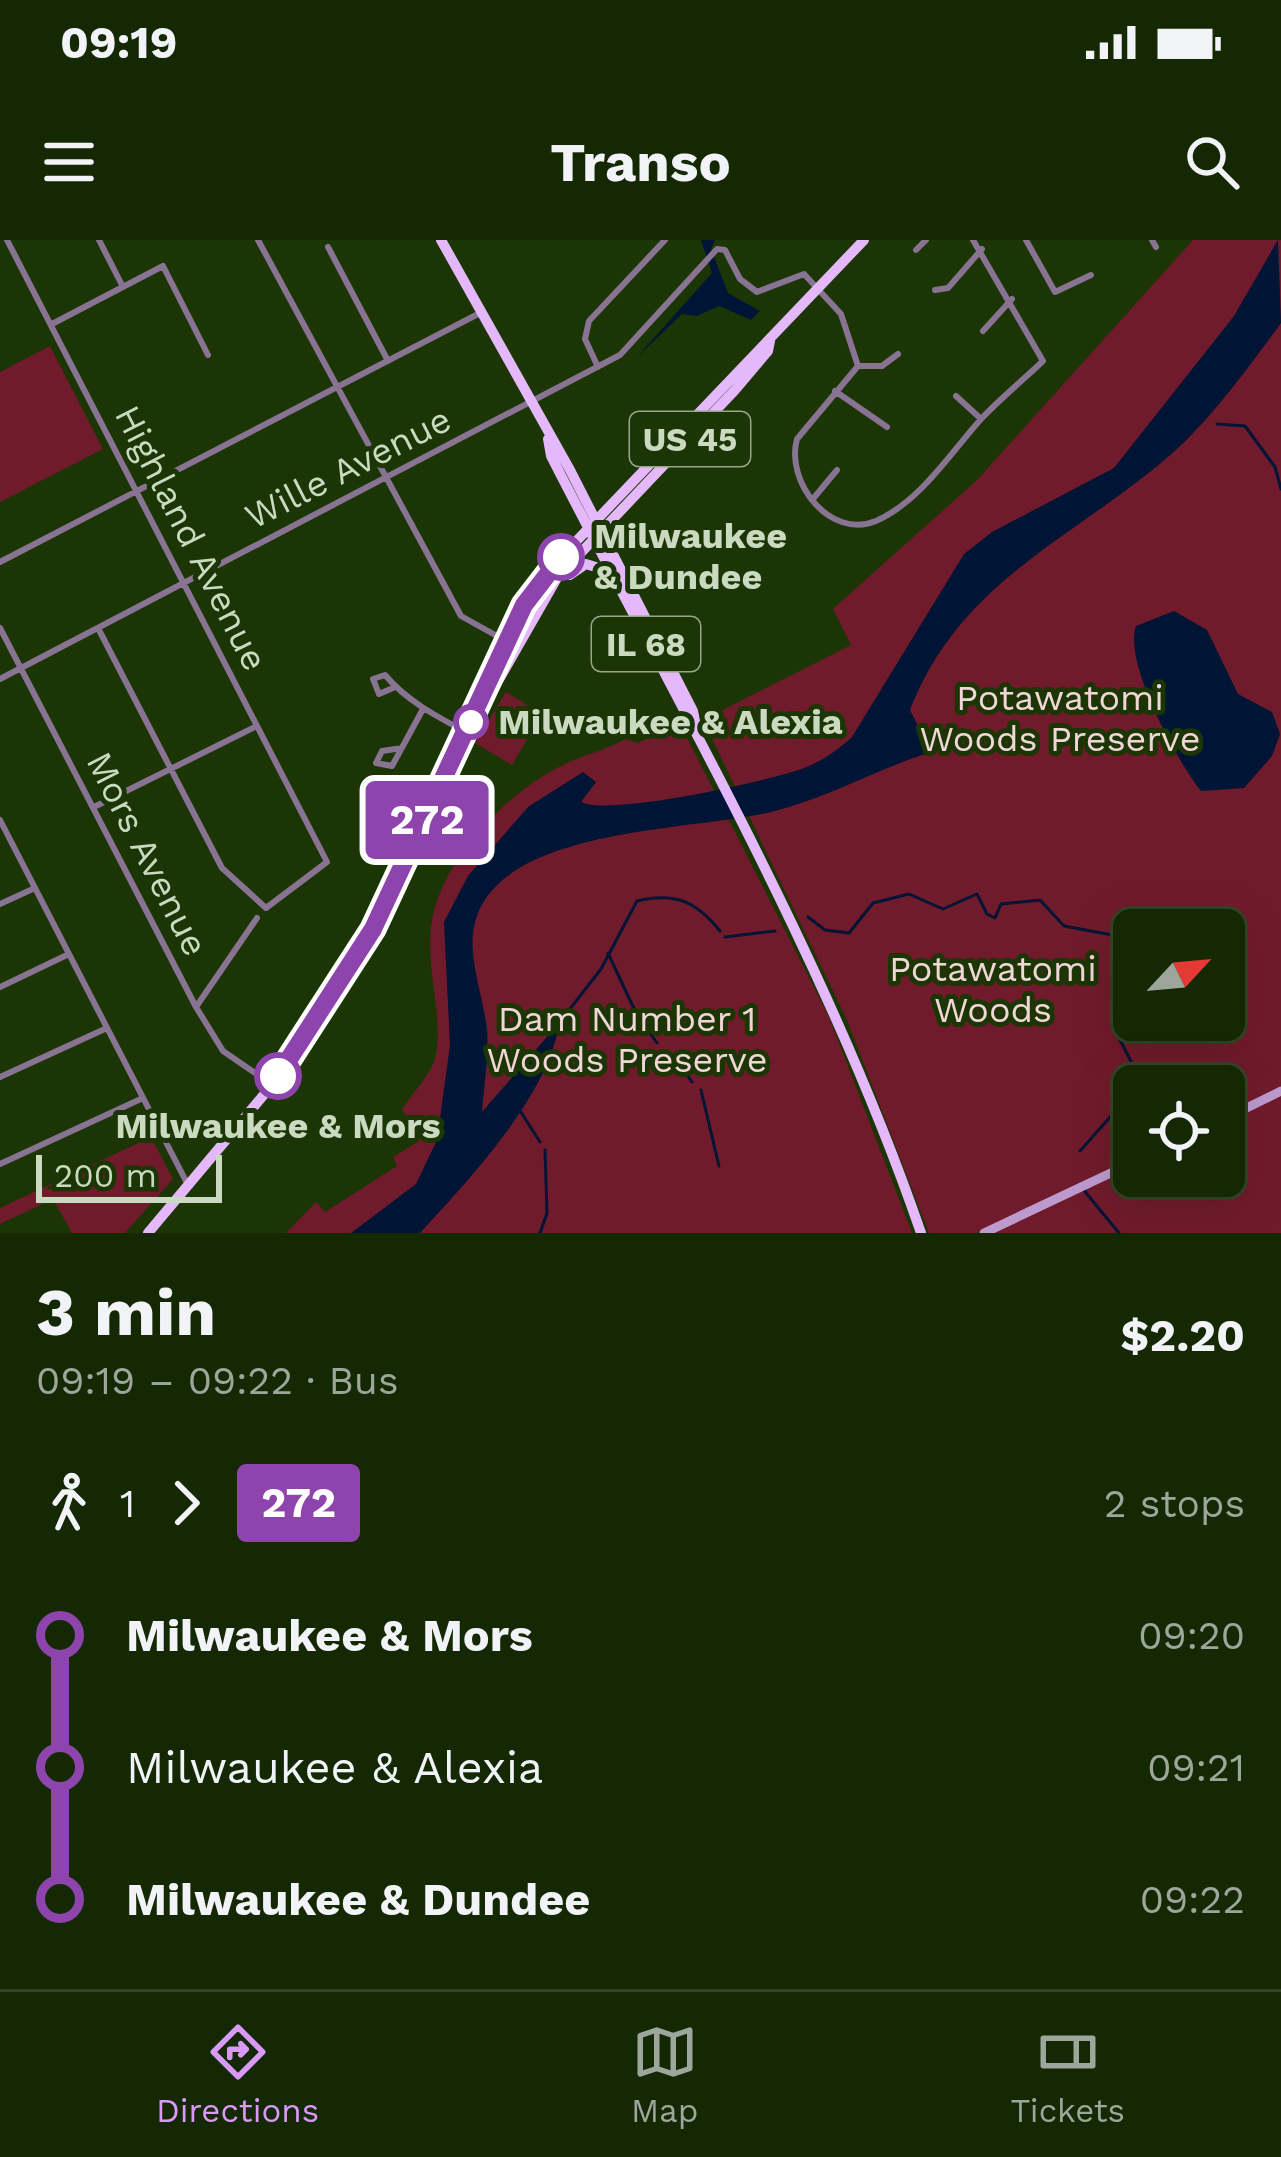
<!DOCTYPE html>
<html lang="en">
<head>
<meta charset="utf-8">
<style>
  :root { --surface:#142804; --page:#1d300e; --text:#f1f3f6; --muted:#9da69a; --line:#334426; --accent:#d99af7 }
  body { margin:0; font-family:"Work Sans",sans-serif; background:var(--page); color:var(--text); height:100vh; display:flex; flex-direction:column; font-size:45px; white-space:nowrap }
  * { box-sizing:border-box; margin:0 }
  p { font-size:39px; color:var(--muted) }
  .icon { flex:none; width:66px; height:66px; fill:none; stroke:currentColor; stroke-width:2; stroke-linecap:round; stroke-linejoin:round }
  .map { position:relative; height:993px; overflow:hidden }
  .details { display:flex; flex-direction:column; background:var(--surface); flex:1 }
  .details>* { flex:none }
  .badge { padding:0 24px; border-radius:9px; font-size:42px; line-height:78px }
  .needle { width:78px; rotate:64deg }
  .fabs { position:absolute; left:1113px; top:669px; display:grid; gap:24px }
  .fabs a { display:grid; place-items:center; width:132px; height:132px; border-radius:18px; background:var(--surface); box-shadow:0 12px 48px #0002,0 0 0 3px var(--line); font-size:60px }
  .scale { position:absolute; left:36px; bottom:30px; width:186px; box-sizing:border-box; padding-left:12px; border:6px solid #cadac0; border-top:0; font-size:33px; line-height:42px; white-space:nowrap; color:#cadac0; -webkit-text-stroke:9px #1b3505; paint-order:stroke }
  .map>.badge { position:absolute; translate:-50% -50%; box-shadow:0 0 0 6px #fff }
  .legs { display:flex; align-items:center; gap:18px; height:132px; padding:0 36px; font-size:39px }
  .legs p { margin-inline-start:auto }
  .head { display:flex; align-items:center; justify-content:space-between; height:204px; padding:0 36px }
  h1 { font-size:66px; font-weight:700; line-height:90px }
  ul { padding:0 36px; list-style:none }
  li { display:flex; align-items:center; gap:42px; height:132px; font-size:45px }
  li i { display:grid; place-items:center; width:18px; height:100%; margin:0 15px; background:currentColor }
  li i::after { content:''; width:30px; height:30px; margin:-15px; border:9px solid; border-radius:50%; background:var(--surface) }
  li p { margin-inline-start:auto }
  li:first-child i { background:linear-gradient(#0000 50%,currentColor 0) }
  li:last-child i { background:linear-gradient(currentColor 50%,#0000 0) }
  .status { display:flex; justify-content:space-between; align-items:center; height:84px; padding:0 60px; background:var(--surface); direction:ltr }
  .status svg { height:33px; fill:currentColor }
  header { display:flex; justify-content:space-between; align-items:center; height:156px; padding:0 36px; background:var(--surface); font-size:54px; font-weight:700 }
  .dock { display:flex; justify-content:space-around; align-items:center; height:168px; border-top:3px solid var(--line); background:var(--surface); font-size:33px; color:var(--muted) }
  .dock a { display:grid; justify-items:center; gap:6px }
  .dock .current { color:var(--accent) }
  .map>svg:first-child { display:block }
  .green { fill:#701b2b; fill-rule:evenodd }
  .water { fill:#001535 }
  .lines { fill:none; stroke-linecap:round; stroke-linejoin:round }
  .stream { stroke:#001535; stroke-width:3 }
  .street { stroke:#887393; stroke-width:6 }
  .secondary { stroke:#bc9ace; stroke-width:9 }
  .primary { stroke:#e4b8fb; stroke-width:10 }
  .line-1-casing { stroke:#fff; stroke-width:27 }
  .line-1 { stroke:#8e44ad; stroke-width:18 }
  .stop-1-dot { fill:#fff; stroke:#8e44ad; stroke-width:6 }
  .labels { text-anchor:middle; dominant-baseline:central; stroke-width:10; stroke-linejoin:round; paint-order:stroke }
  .shield { fill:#1b3505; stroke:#96a888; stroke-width:3 }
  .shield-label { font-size:33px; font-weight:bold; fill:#cadac0 }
  .street-label { font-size:36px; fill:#cadac0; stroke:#1b3505 }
  .stop-label { font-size:36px; font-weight:bold; fill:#cadac0; stroke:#1b3505; text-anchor:start }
  .park-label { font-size:36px; fill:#f1d6d7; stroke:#1b3505 }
</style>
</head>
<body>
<div class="status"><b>09:19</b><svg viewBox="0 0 49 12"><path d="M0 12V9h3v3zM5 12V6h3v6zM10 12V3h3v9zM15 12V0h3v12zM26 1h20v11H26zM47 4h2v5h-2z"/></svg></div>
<header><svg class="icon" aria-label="menu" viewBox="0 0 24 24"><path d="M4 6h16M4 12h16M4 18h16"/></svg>Transo<svg class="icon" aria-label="search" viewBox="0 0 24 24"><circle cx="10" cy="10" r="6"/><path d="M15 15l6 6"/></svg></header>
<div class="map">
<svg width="1281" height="993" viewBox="0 0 1281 993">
  <rect width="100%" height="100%" fill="#1b3505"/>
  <path class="green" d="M1193,0H1281V847L1224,874V846H1134V917L976,993H929L847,780L703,480L851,405L833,369L977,240ZM1134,690H1224V780H1134Z
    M50,106L103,209L0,262V132Z
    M506,452L542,474L512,525L475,503Z
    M679,482L829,777L912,993H286L316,962L325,972L397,926L393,917L419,901L402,869C412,854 433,832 436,815C443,774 426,729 431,687C438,624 505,554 559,527C579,516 604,511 626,499L638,503Z
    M1281,855V993H992L1134,925V936H1224V882Z
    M151,897L173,939L125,993H72L53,959L0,984V968Z"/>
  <path class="water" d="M701,0H715L711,9L728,53L760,71L751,80L719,66L697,76L682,74L637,117L712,33Z
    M1278,0L1281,83C1248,128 1210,181 1168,217C1071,300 960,341 910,470L929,508L925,514C873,531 825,559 771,572C692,591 513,587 478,673C463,710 483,751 487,790C489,816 484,845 482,872L559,783C550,854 467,942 420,993H351L416,944L437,900L450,805L444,682L468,636L528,567L583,532L596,542L581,562C609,577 770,541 804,528C822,521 838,510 852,497L964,314L992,292L1114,228L1234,76Z
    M1174,371L1207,390L1238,454L1272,472L1280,494L1272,516L1244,548L1201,551C1177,521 1123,422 1136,386Z"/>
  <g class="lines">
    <path class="stream" d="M1217,184L1245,186L1275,227L1281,249
      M808,677L825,690L849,693L873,663L909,654L943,669L977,654L987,674L995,678L1001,664L1040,660L1064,686L1123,697L1134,711
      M725,697L775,691
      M608,713L636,773L657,803
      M1134,732L1125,744L1132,770L1118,796L1137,833V846
      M559,783L601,729L637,661C675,652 696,661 720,691
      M661,812L669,827L685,832L692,842
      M701,850L719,926
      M517,866L540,902
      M1080,911L1134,850
      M1082,948L1119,993
      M540,993L547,973L545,910"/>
    <path class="street" d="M7,0L327,622L266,668L222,628L98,388
      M99,0L123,47
      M258,0L461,376L506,401
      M1026,0L1055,52L1091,35
      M1152,0L1156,7
      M328,7L388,121
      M916,10L926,0
      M935,50L948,48L982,9
      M52,84L163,26L208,115
      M983,91L1012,59
      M858,126H882L898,114
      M598,127L585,99L589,81L665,0
      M835,151L887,187
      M956,156L980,178
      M812,260L837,230
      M0,322L480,73
      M0,388L196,767L223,811L271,844
      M0,439L620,115L717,9L725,10L740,39L757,52L804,34L841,74L858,126L797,199C785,242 830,300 876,281C921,261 951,212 982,178C1001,158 1023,140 1043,121L973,0
      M393,448L379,454L373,439L385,435C406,460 434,475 464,491
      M402,508L382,511L376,523L392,526L423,469
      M94,567L257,486
      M0,580L188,945
      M0,664L35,648
      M0,747L69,714
      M196,767L257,678
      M0,837L107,788
      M0,924L143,858"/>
    <path class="secondary" d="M1224,879L1281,851
      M984,993L1134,922"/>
    <path class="primary" d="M441,0L570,230L693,471L697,490
      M548,199L551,216C682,472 827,720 921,993
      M570,335L586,324L605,330
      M473,485L557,338L735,150L768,111L770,101
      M148,993L272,845L359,713L420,595L477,460L543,336L864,0"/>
  </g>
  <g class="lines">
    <defs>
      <path id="line-1" d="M278,836L373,689L524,365L561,317"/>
    </defs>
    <use href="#line-1" class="line-1-casing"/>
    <use href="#line-1" class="line-1"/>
  </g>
  <g class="stop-1-dot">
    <circle cx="561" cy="317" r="21"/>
    <circle cx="471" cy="482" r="15"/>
    <circle cx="278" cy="836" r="21"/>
  </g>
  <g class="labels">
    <g class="shield">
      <rect x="630" y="172" width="120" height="54" rx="9"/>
      <rect x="592" y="377" width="108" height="54" rx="9"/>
    </g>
    <g class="shield-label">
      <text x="690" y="199">US 45</text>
      <text x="646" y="404">IL 68</text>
    </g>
    <g class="street-label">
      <text transform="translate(348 228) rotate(-27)">Wille Avenue</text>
      <text transform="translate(191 298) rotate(63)">Highland Avenue</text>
      <text transform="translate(147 614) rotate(63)">Mors Avenue</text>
    </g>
    <g class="stop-label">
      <text x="594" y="296">Milwaukee<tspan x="594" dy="41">&amp; Dundee</tspan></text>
      <text x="498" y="482">Milwaukee &amp; Alexia</text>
      <text x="278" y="886" text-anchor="middle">Milwaukee &amp; Mors</text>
    </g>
    <g class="park-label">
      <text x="1060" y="458">Potawatomi<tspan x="1060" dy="41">Woods Preserve</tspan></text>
      <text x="993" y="729">Potawatomi<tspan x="993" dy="41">Woods</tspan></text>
      <text x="627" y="779">Dam Number 1<tspan x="627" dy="41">Woods Preserve</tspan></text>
    </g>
  </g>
</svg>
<div class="fabs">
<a><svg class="needle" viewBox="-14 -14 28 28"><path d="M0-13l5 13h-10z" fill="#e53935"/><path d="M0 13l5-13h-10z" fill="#9da69a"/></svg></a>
<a><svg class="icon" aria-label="locate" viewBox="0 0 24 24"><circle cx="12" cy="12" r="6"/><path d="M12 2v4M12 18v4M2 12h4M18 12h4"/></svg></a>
</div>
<div class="scale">200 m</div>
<b class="badge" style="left:427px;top:580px;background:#8e44ad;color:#fff">272</b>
</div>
<section class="details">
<div class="head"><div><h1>3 min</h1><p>09:19 – 09:22 · Bus</p></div><b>$2.20</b></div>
<div class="legs"><svg class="icon" aria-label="walk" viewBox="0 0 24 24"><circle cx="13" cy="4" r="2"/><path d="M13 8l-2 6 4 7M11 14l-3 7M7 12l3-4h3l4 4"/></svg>1<svg class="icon" aria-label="forward" viewBox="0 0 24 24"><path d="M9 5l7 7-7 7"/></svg><b class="badge" style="background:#8e44ad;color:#fff">272</b><p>2 stops</p></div>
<ul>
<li><i style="color:#8e44ad"></i><b>Milwaukee &amp; Mors</b><p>09:20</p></li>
<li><i style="color:#8e44ad"></i><span>Milwaukee &amp; Alexia</span><p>09:21</p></li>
<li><i style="color:#8e44ad"></i><b>Milwaukee &amp; Dundee</b><p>09:22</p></li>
</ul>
</section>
<nav class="dock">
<a class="current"><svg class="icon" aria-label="directions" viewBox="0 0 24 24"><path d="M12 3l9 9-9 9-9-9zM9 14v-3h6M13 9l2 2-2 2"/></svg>Directions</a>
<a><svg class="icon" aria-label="map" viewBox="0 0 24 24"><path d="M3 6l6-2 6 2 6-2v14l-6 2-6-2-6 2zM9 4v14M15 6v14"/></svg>Map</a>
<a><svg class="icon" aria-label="tickets" viewBox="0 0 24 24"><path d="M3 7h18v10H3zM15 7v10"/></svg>Tickets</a>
</nav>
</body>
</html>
